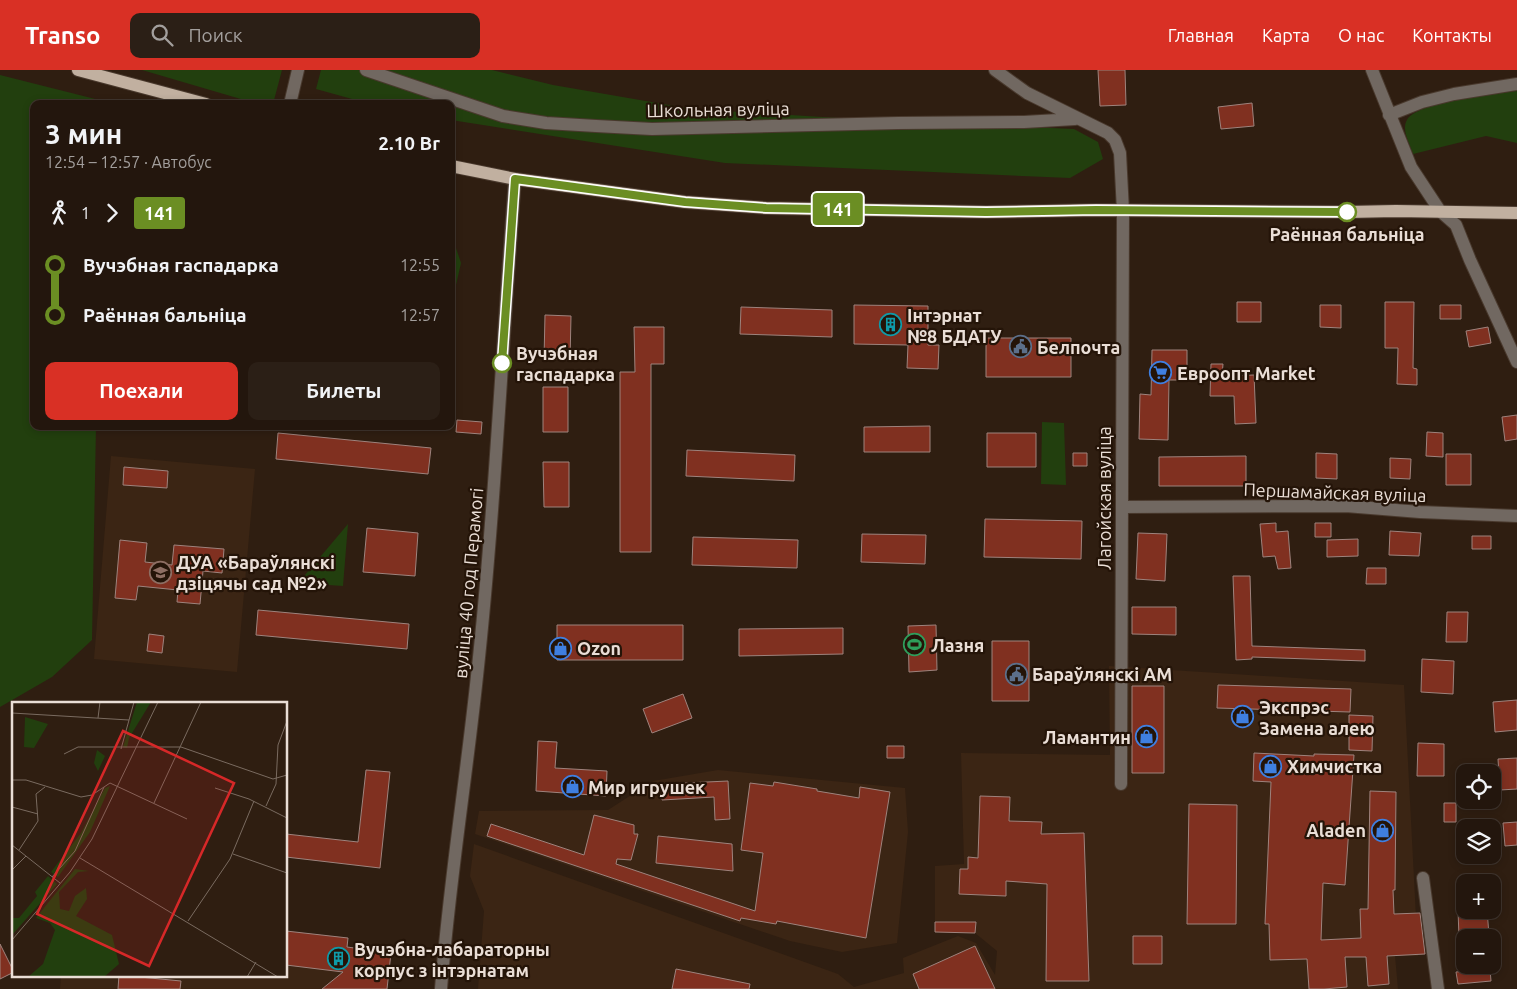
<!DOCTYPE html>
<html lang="ru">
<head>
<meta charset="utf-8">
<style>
  :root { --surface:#23160d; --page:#2b1f16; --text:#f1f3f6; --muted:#a39f9d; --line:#40352e; --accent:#d93025 }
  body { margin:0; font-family:Ubuntu,sans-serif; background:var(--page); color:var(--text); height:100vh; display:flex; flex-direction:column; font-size:19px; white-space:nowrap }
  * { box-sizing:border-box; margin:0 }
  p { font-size:16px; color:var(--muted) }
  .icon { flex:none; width:28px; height:28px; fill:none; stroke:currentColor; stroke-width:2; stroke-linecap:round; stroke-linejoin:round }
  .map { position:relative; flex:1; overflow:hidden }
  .panel { position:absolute; left:30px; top:30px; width:425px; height:330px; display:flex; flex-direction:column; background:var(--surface); border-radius:10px; box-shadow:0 2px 8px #0003,0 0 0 1px var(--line) }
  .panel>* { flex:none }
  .badge { padding:0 10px; border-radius:4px; font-size:18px; line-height:32px }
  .buttons { position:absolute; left:1456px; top:694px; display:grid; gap:10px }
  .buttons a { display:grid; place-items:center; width:45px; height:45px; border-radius:10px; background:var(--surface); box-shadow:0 2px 8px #0003,0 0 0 1px var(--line); font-size:25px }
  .map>.badge { position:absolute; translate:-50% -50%; box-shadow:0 0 0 2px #fff }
  .legs { display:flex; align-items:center; gap:8px; height:55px; padding:0 15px; font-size:16px }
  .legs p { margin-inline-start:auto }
  .summary { display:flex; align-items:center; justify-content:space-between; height:85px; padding:0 15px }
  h1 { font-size:28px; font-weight:700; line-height:38px }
  .cta { display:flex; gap:10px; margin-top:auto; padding:10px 15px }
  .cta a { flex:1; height:58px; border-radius:10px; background:var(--accent); color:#fff; font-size:20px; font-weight:700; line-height:58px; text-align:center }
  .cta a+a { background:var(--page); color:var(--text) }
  ul { padding:0 15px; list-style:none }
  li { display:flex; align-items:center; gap:18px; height:50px; font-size:19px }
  li i { display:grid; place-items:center; width:8px; height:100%; margin:0 6px; background:currentColor }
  li i::after { content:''; width:12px; height:12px; margin:-6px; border:4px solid; border-radius:50%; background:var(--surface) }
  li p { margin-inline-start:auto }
  li:first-child i { background:linear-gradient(#0000 50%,currentColor 0) }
  li:last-child i { background:linear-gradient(currentColor 50%,#0000 0) }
  header { display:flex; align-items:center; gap:30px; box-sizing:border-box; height:70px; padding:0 25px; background:var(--accent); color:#fff }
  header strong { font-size:24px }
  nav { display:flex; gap:28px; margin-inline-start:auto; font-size:18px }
  .search { width:350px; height:45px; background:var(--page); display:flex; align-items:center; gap:12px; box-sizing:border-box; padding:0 18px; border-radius:10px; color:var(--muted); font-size:19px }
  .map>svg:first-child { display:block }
  .built { fill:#3b2514 }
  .green { fill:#223f0e }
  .building { fill:#803020; stroke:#9e837d }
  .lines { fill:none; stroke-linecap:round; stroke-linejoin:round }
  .minor-casing { stroke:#49392d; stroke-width:14 }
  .major-casing { stroke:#49392d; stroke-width:14 }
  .minor { stroke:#716861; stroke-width:12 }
  .major { stroke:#c1b0a0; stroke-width:12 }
  .line-1-casing { stroke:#fff; stroke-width:11 }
  .line-1 { stroke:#6b8e23; stroke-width:8 }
  .stop-1-dot { fill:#fff; stroke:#6b8e23; stroke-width:2.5 }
  .labels { text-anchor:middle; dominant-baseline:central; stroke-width:4.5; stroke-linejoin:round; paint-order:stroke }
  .street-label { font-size:18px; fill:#eaded6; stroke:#241408 }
  .stop-label { font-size:18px; font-weight:bold; fill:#eaded6; stroke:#241408 }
  .poi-label { font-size:18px; font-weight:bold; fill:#eaded6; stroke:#241408; text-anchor:start }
  .inset-road { fill:none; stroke:#7a6b60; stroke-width:1 }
  .view { fill:#d62828; fill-opacity:0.15; stroke:#d62828; stroke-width:2.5 }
  .inset-edge { fill:none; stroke:#eaded6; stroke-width:2.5 }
</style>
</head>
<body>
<header>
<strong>Transo</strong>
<div class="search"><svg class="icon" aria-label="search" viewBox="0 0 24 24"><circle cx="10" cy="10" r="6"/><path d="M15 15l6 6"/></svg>Поиск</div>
<nav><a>Главная</a><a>Карта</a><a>О нас</a><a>Контакты</a></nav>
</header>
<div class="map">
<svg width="1517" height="919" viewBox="0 0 1517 919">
  <rect width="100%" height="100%" fill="#2f1e11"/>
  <path class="built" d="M111,386L255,399L237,602L94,589Z
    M1109,596L1404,615L1418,886H1395L1398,919H478L484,841L470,806L474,774L838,904L854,917L904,903L903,888L958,866L976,873L995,905L997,881L975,863L935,862V796L964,794L961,683L1110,685Z
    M718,700L905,718L908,762L897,873L842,882L790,871L475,764L479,741L608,740L653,711Z
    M286,861L348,868L347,877L391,883L387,919H60L61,905H286Z"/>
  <path class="green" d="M142,0H282L273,34H258Z
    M321,0H492L553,15L692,39L871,50L1074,59L1098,72L1103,89L1070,108L725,93L451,50V34H370L316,19Z
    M0,5L115,34H34V356H96L92,570L52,607L0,637Z
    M1517,21V73L1486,66L1413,84C1410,74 1401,60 1407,50C1416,32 1496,24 1517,21Z
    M451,163L461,193L456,215L451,206Z
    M1042,352L1064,353L1066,415L1041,414Z
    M348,454L343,516L299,513V512Z"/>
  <path class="building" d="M1098,0H1125L1126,35L1100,36Z
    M1252,33L1254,56L1221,59L1218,37Z
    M1237,232H1261V252H1237Z
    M1385,232H1414L1413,298L1417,299V315L1397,314L1398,278H1385Z
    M854,235L928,236V275H939L938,299L907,298L908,275L854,274Z
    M1320,235H1341V258L1320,257Z
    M1440,235H1461V249H1440Z
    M741,237L832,240V267L740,264Z
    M545,245L571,246L570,290L544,289Z
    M634,257H664V294H651V482H620V302H635Z
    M1488,257L1491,273L1469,277L1466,261Z
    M986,268H1071V307H986Z
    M1152,280H1187V310H1169L1168,370L1139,369L1140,324L1151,325Z
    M1211,294H1223L1222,306L1254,305L1256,353L1235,354L1234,326H1210Z
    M543,317H568V362H543Z
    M1517,345V369L1505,371L1502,347Z
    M457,350L482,352L481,364L456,362Z
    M930,356V382H864V357Z
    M1427,362L1443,363V387L1426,386Z
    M278,363L431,378L428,404L276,389Z
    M987,363H1036V397H987Z
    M687,380L795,385L794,411L686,406Z
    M1073,383H1087V396H1073Z
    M1316,383L1337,384V409L1316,408Z
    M1446,384H1471V415H1446Z
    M1246,386V416H1159V387Z
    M1390,388L1411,389L1410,409L1390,408Z
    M543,392H569V437H544Z
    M124,397L168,401L167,418L123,415Z
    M985,449L1082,451L1081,489L984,487Z
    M1276,453V462L1288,461L1291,498L1278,499L1275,486L1263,487L1260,454Z
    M1315,453H1331V467H1315Z
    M367,458L418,463L415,506L363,502Z
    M1390,461L1421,463L1419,486L1389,485Z
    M1138,463L1167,464L1165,511L1136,509Z
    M862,464L926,465L925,494L861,492Z
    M1472,466H1491V479H1472Z
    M693,467L798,470L797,498L692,495Z
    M1358,469V486L1327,487V470Z
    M120,470L147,473L145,492L172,495L174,475L224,479L222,503L203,501L200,534L177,532L178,520L138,516L136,530L115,528Z
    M1367,498H1386V514H1366Z
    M1233,506H1250L1252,576L1365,580V591L1252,587V589L1236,590Z
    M1132,537H1176V565L1132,564Z
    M258,540L409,554L407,579L256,565Z
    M1447,542H1468L1467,572H1446Z
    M557,555H683V590H557Z
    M936,555L937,600L909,602L908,556Z
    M843,558V584L739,586V559Z
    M149,564L164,566L162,583L147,581Z
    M992,571H1029V631H992Z
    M1422,589L1454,591L1453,624L1421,622Z
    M1218,615L1351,619L1350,642L1217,638Z
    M1132,616H1164V703H1132Z
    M683,624L692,648L652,663L643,639Z
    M1517,630V660L1495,662L1493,632Z
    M1349,645L1373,646L1372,681L1349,680Z
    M538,671L557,672L555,698L607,701L606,726L536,721Z
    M1418,673L1444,674V706H1417Z
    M887,676H904V688H887Z
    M1254,683L1314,686V684L1354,685L1345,815L1323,813L1321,870L1361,868L1360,839H1368L1370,721L1396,722L1395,820H1393L1394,844L1420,843L1425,884L1387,886L1389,914L1368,916L1366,887H1345L1347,917L1324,919H1309L1307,889L1270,890L1269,854H1265L1271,712L1253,711Z
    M1517,688V719L1500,720L1498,689Z
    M366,700L390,702L380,798L286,787V764L358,772Z
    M728,711L730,749L715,750L714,727L662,730L664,714Z
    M774,712L817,719V721L859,728L860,717L890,722L866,868L777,851L776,854L741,848L740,851L487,766L491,754L584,785L594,745L634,755V764H638L631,790L617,789L616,794L755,841L763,783L741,780L750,713L773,716Z
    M980,726L1010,727L1009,751L1042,752L1041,764L1084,763L1089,911H1046L1047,814L1006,811V826L959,824L960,799H968V787L978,788Z
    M1444,733H1456V752H1444Z
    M1189,734L1237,735L1236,854H1187Z
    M1517,752V775L1505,776L1503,753Z
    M658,766L732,774L733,801L656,793Z
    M1458,840H1487L1489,865L1459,867Z
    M935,852H976L975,863L935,862Z
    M286,861L348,868L347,877L391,883L387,919H322L343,902L286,895Z
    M1133,866H1162V894H1133Z
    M0,874L14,902L0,909Z
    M975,876L995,919H919L913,904Z
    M676,899L750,914L749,919H672Z
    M1490,899L1491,911L1458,914L1456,902Z
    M119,905L181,911L180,919H118Z"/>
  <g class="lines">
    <defs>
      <path id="minor" d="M366,0L503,46L546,53L596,56L652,59L898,53L1024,52L1075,49
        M995,0L1027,23L1108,63L1115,70L1120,83L1123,141L1121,714
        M1372,0L1411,97L1440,141L1456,155L1470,190L1517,292
        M290,34L298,0
        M1389,45L1422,32L1454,24L1517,14
        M1122,437L1346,436L1420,442L1517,446
        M1423,808L1438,919
        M441,919C449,814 466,711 477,606C495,441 502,275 515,109"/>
      <path id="major" d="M78,0L206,34
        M451,96L515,109L685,132L766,138L986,142L1096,140L1347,142L1396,141L1517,143"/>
    </defs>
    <use href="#minor" class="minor-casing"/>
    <use href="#major" class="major-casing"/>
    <use href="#minor" class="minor"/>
    <use href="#major" class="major"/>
  </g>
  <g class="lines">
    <defs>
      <path id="line-1" d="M502,293L515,109L685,132L766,138L986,142L1096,140L1347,142"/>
    </defs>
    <use href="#line-1" class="line-1-casing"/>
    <use href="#line-1" class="line-1"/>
  </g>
  <defs>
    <symbol id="building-ring" viewBox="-11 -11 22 22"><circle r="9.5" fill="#241408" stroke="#0f9aa8" stroke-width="1.5"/><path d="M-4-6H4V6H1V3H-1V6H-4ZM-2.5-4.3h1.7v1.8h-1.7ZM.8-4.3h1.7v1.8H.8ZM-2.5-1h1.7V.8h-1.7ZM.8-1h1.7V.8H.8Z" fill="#0f9aa8"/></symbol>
    <symbol id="civic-ring" viewBox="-11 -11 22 22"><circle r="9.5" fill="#241408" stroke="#5c6f8a" stroke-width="1.5"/><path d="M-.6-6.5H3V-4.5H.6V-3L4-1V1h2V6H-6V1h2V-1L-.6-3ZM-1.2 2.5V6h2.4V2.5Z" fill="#5c6f8a"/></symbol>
    <symbol id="supermarket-ring" viewBox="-11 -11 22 22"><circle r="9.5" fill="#241408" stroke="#3f7fe0" stroke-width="1.5"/><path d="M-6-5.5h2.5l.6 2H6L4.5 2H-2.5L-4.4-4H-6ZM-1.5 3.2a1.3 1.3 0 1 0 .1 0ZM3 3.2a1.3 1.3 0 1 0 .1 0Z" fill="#3f7fe0"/></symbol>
    <symbol id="school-ring" viewBox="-11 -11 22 22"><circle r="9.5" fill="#241408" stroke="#8d6e63" stroke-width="1.5"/><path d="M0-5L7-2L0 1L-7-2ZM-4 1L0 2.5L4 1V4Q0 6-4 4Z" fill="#8d6e63"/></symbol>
    <symbol id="stadium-ring" viewBox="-11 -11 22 22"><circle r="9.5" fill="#241408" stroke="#2e9e5b" stroke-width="1.5"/><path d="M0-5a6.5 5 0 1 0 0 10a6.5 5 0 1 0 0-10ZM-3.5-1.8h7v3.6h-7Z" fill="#2e9e5b"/></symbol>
    <symbol id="shop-ring" viewBox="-11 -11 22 22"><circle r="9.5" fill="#241408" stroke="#3f7fe0" stroke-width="1.5"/><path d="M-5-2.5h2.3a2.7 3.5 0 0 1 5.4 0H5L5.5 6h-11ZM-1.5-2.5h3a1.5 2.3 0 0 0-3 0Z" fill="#3f7fe0"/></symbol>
  </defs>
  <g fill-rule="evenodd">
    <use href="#building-ring" x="878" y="242" width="25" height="25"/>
    <use href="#civic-ring" x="1008" y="264" width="25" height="25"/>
    <use href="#supermarket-ring" x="1148" y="290" width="25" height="25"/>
    <use href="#school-ring" x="148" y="490" width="25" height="25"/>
    <use href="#stadium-ring" x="902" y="562" width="25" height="25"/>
    <use href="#shop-ring" x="548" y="566" width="25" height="25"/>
    <use href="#civic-ring" x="1004" y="592" width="25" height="25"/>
    <use href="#shop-ring" x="1230" y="634" width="25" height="25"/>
    <use href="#shop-ring" x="1134" y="654" width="25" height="25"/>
    <use href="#shop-ring" x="1258" y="684" width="25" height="25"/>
    <use href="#shop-ring" x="560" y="704" width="25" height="25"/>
    <use href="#shop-ring" x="1370" y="748" width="25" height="25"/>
    <use href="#building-ring" x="326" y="876" width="25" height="25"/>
  </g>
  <g class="stop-1-dot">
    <circle cx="1347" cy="142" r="9"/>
    <circle cx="502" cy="293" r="9"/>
  </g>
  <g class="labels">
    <g class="street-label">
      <text transform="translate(718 39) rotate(-1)">Школьная вуліца</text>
      <text transform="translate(1335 422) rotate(2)">Першамайская вуліца</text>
      <text transform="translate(1104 428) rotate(-90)">Лагойская вуліца</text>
      <text transform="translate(468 513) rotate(-85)">вуліца 40 год Перамогі</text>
    </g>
    <g class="stop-label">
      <text x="1347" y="164">Раённая бальніца</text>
      <text x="516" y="283" text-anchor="start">Вучэбная<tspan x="516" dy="21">гаспадарка</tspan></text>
    </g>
    <g class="poi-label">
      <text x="907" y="245">Інтэрнат<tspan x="907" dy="21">№8 БДАТУ</tspan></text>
      <text x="1037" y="277">Белпочта</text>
      <text x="1177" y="303">Евроопт Market</text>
      <text x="176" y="492">ДУА «Бараўлянскі<tspan x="176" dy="21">дзіцячы сад №2»</tspan></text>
      <text x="931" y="575">Лазня</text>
      <text x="577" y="578">Ozon</text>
      <text x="1032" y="604">Бараўлянскі АМ</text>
      <text x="1259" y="637">Экспрэс<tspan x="1259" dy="21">Замена алею</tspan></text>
      <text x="1131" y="667" text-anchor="end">Ламантин</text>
      <text x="1287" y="696">Химчистка</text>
      <text x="588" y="717">Мир игрушек</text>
      <text x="1366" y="760" text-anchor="end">Aladen</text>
      <text x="354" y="879">Вучэбна-лабараторны<tspan x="354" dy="21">корпус з інтэрнатам</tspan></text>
    </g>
  </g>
  <g transform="translate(12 632)">
    <rect width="275" height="275" fill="#2f1e11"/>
    <path d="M125,0H139L117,36L115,46L111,45ZM13,15L36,22L22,46L12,45ZM85,48L93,54L86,69L82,61ZM98,84L78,130L46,175L39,170L69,131L93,86ZM63,167L77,169L66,170L47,190L48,207L57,209L63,194L74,186L75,197L64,214L100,233L107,262L92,275H16L31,262L43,228L38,221L24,216ZM36,174L45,182L0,233V216H7L25,194L23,190Z" fill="#223f0e"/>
    <path class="inset-road" d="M0,11L117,18M86,16L88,0M109,47L122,0M52,52L66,45H169L261,77L275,73M0,78H14L69,95L80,93L98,81L175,117M203,86L237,97L275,116M142,101L189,0M254,104L264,82L266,43L275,19M0,105L26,112M0,143L48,181M7,148L26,119L24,92L33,85M221,152L275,171M68,156L266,275M0,168L14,154M40,175L63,149L92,85M176,219L218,157L242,99M0,238L58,170L80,137L146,0M235,275L244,260"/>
    <path class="view" d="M111,29L222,81L137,264L25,212Z"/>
    <rect width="275" height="275" class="inset-edge"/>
  </g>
</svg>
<div class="buttons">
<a><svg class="icon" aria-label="locate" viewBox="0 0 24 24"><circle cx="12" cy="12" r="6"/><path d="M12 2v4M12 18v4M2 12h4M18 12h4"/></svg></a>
<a><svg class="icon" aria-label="layers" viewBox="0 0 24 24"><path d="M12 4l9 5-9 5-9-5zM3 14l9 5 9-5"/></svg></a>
<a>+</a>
<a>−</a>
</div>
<b class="badge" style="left:838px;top:139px;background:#6b8e23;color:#fff">141</b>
<section class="panel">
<div class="summary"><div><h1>3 мин</h1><p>12:54 – 12:57 · Автобус</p></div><b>2.10 Br</b></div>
<div class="legs"><svg class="icon" aria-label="walk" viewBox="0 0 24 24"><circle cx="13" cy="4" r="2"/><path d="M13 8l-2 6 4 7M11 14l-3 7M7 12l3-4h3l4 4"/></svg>1<svg class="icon" aria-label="forward" viewBox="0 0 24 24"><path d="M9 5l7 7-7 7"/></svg><b class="badge" style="background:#6b8e23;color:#fff">141</b></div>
<ul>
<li><i style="color:#6b8e23"></i><b>Вучэбная гаспадарка</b><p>12:55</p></li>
<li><i style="color:#6b8e23"></i><b>Раённая бальніца</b><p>12:57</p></li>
</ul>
<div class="cta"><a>Поехали</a><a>Билеты</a></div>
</section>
</div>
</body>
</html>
